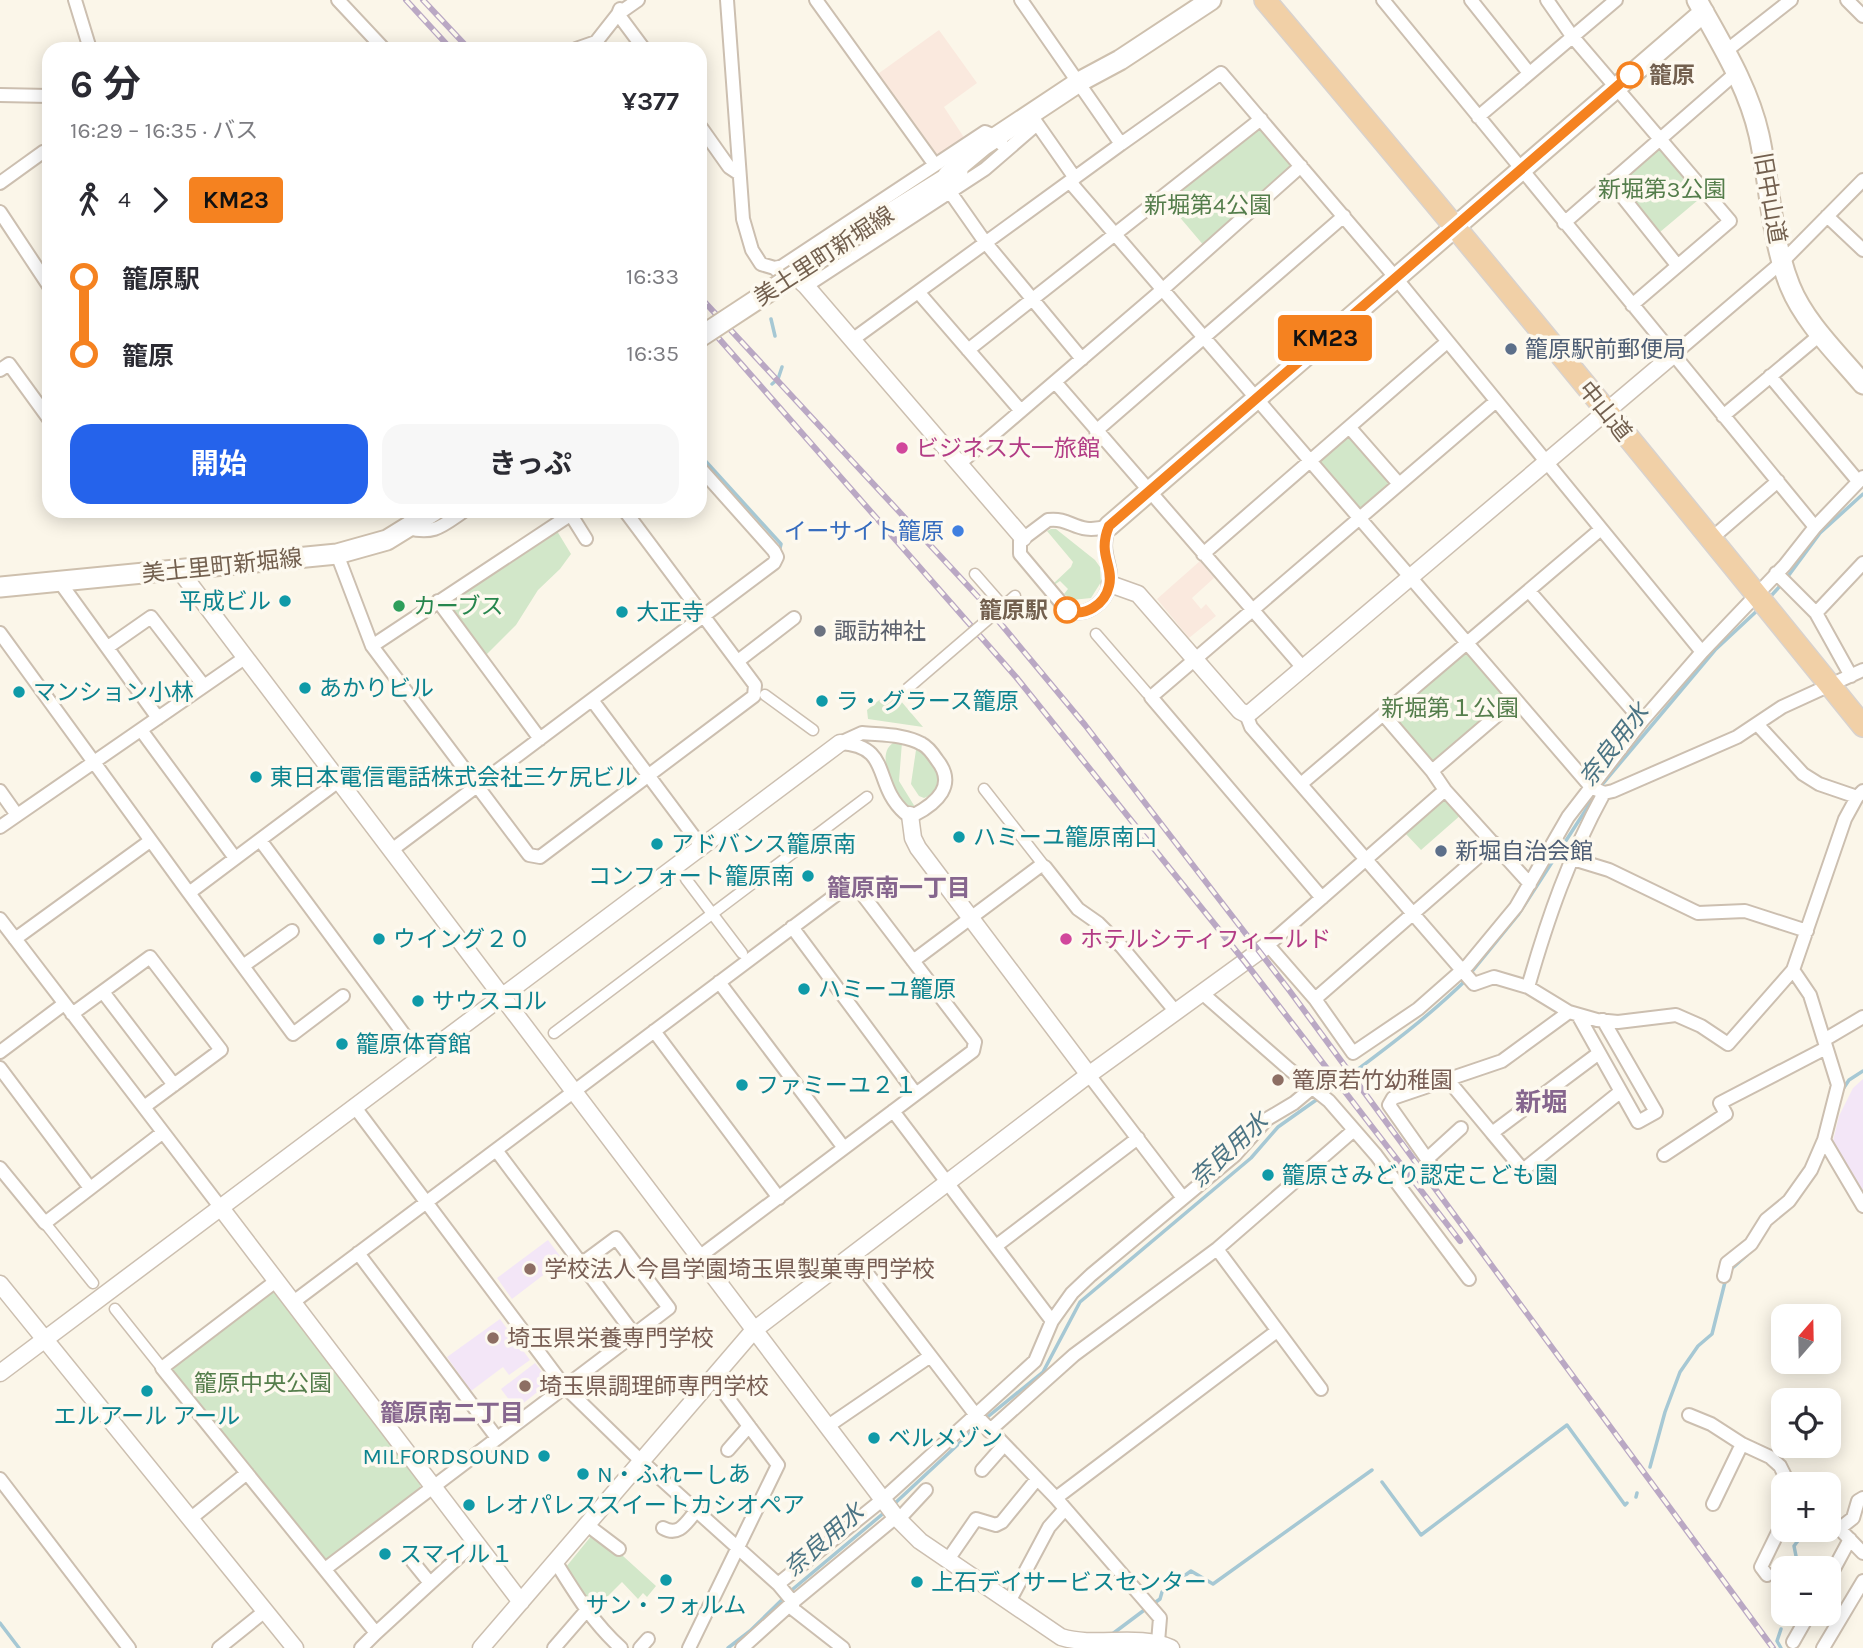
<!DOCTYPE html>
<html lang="ja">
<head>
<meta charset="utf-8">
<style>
  :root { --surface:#fff; --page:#f7f7f7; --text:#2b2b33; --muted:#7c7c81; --accent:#2563eb }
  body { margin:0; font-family:Karla,"Noto Sans JP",sans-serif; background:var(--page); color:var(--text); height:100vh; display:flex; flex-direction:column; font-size:26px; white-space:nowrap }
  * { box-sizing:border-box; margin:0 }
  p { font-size:23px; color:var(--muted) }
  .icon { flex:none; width:38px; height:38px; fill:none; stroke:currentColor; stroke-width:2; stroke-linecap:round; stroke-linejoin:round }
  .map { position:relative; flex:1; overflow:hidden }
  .sheet { position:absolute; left:42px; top:42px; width:665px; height:476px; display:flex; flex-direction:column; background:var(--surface); border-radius:21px; box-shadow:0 4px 18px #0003 }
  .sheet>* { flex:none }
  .badge { padding:0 14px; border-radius:5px; font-size:24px; line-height:46px }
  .needle { width:46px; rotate:20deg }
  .fabs { position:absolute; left:1771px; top:1304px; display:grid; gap:14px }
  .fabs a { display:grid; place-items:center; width:70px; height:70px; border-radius:14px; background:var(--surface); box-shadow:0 4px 18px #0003; font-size:35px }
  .map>.badge { position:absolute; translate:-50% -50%; box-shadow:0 0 0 4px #fff }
  .legs { display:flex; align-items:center; gap:10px; height:77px; padding:0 28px; font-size:23px }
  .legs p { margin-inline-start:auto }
  .headline { display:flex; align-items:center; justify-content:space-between; height:119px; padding:0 28px }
  h1 { font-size:38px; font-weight:700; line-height:52px }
  .cta { display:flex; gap:14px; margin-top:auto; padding:14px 28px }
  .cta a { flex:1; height:80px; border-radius:21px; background:var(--accent); color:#fff; font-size:28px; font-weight:700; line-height:80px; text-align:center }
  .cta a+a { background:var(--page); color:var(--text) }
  ul { padding:0 28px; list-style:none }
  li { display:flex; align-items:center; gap:24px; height:77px; font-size:26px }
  li i { display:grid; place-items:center; width:10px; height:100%; margin:0 9px; background:currentColor }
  li i::after { content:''; width:18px; height:18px; margin:-9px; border:5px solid; border-radius:50%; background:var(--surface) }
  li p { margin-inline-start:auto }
  li:first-child i { background:linear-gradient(#0000 50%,currentColor 0) }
  li:last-child i { background:linear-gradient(currentColor 50%,#0000 0) }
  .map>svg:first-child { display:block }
  .commercial { fill:#fae9de }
  .education { fill:#f3e6f7 }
  .green { fill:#d2e7c9 }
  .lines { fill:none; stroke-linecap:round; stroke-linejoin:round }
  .stream { stroke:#a6c8d4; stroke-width:3.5 }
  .pedestrian-casing { stroke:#ccbfb0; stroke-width:13 }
  .minor-casing { stroke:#ccbfb0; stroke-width:16 }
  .tertiary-casing { stroke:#ccbfb0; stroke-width:19 }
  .secondary-casing { stroke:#cec0ae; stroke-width:23 }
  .trunk-casing { stroke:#d8d2ce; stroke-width:24 }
  .pedestrian { stroke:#fff; stroke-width:10 }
  .minor { stroke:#fff; stroke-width:12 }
  .tertiary { stroke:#fff; stroke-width:16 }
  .secondary { stroke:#fff; stroke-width:19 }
  .trunk { stroke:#f1d0a7; stroke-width:21 }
  .rail-casing { stroke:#baa8c4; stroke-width:6 }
  .rail { stroke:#fdf9ef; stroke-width:3.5; stroke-dasharray:10; stroke-linecap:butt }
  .pedestrian-bridge-casing { stroke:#ccbfb0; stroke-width:13; stroke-linecap:butt }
  .secondary-bridge-casing { stroke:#cec0ae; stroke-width:23; stroke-linecap:butt }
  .pedestrian-bridge { stroke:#fff; stroke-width:10 }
  .secondary-bridge { stroke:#fff; stroke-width:19 }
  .line-1-casing { stroke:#fff; stroke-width:16 }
  .line-1 { stroke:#f58220; stroke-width:10 }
  .stop-1-dot { fill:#fff; stroke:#f58220; stroke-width:3.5 }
  .service-dot { fill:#5c6f8a; stroke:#fdf9ef; stroke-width:2.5 }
  .hotel-dot { fill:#d1479c; stroke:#fdf9ef; stroke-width:2.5 }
  .shop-dot { fill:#3f7fe0; stroke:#fdf9ef; stroke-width:2.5 }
  .culture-dot { fill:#0f9aa8; stroke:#fdf9ef; stroke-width:2.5 }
  .leisure-dot { fill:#2e9e5b; stroke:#fdf9ef; stroke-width:2.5 }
  .worship-dot { fill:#6b7280; stroke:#fdf9ef; stroke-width:2.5 }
  .education-dot { fill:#8d6e63; stroke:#fdf9ef; stroke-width:2.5 }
  .labels { text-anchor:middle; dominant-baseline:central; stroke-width:7; stroke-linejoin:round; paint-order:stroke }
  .stop-label { font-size:23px; font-weight:bold; fill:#73604f; stroke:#fdf9ef; text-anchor:start }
  .park-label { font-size:23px; fill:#547d4b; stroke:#fdf9ef }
  .street-label { font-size:23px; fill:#73604f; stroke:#fdf9ef }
  .service-label { font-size:23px; fill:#4e5e75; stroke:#fdf9ef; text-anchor:start }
  .hotel-label { font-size:23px; fill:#b23c85; stroke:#fdf9ef; text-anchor:start }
  .shop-label { font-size:23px; fill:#366cbe; stroke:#fdf9ef; text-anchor:end }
  .culture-label { font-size:23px; fill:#0d838f; stroke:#fdf9ef; text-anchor:start }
  .leisure-label { font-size:23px; fill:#27864d; stroke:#fdf9ef; text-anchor:start }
  .worship-label { font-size:23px; fill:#5b616d; stroke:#fdf9ef; text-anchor:start }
  .education-label { font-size:23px; fill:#785e54; stroke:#fdf9ef; text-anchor:start }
  .water-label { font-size:24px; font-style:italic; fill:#4b7484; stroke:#fdf9ef }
  .neighbourhood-label { font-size:24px; font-weight:bold; fill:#86668e; stroke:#fdf9ef }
  .quarter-label { font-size:26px; font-weight:bold; fill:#86668e; stroke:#fdf9ef }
</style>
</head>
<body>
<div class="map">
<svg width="1863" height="1648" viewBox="0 0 1863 1648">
  <rect width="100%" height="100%" fill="#fbf6e9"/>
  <path class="commercial" d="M939,30L977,83L944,107L965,139L935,159L875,76Z
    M1200,561L1214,578L1192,598L1201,609L1206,604L1216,616L1189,638L1157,599Z"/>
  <path class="education" d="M1863,1079V1191L1833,1141L1839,1116L1853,1088Z
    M548,1240L563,1260L512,1299L497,1278Z
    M500,1319L530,1360L509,1375L503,1367L471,1391L447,1357Z
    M535,1363L550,1382L516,1409L501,1389Z"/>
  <path class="green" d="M1258,128L1263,129L1294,164L1293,170L1205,247L1166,201Z
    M1658,147L1663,148L1704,195L1660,232L1619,183Z
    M1346,436H1353L1390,479V485L1364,507H1359L1321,463V458Z
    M1051,529H1056L1095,560L1100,567L1101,582L1091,598L1072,600L1064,594L1068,589L1060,581L1054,585L1053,584L1071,567L1073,562L1047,531Z
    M557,531L571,554L560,569L538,590L516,625L485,656L448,607L449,601Z
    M1464,652L1469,653L1507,697V703L1436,763H1431L1392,717L1393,712Z
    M883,697L900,700L923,727L868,719L867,710Z
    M895,742H902L899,781L915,807L908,809C897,796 872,753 895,742Z
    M916,750L922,751C934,766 951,788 924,798L919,796L911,784Z
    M1445,799L1462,814L1421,850L1405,833Z
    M270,1292L276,1293L420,1484V1491L329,1560L322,1559L171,1372L172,1365Z
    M592,1535L623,1556L656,1586L647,1597L643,1593L638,1599L622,1582L593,1611L566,1567Z"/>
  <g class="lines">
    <path class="stream" d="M771,319L775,336
      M772,384L778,379L782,367
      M700,452L702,449
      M700,455L781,544L780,548
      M1786,579L1820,533L1863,494
      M1770,597L1781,585
      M1600,787L1715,650L1760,608
      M1470,974L1518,915L1596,794
      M1843,1089L1849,1080L1863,1071
      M1325,1094C1374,1057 1422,1023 1466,980
      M1729,1271L1747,1255
      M985,1419L1043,1372L1080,1302L1251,1158L1278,1127L1319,1098
      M1650,1467L1665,1412L1680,1372L1698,1346L1712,1334L1726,1278
      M1382,1482L1421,1535L1567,1425L1625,1505L1627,1503
      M1636,1497L1637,1493
      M893,1505L980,1424
      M1802,1568L1797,1561L1794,1546L1806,1530
      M1153,1604L1160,1599L1162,1592L1191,1571L1213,1584L1372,1470
      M1785,1620L1787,1614
      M0,1623L19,1648
      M1781,1629L1777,1641L1781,1648
      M1111,1635L1147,1608
      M728,1648L750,1631L793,1589L885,1512"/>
    <defs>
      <path id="pedestrian" d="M975,574L1003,606
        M1000,609L1015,596
        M1096,634L1147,693
        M765,695L813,730
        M984,789L1045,867
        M686,879L742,953
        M554,1033L867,797
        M45,1223L93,1283
        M115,1309L162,1368"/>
      <path id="minor" d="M75,0L90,49
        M338,0L384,49
        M727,0L743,219L752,250L761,264L778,269L985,132L997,137L1003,146
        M816,0L935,165
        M1383,0L1815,527
        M1471,0L1529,73
        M1547,0L1572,36L1730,221L1632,305
        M1847,0L1863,16
        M620,9L618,14L644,49
        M576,49L596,42L618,14L638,0
        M1726,51L1791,0
        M0,95L49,96
        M1478,117L1616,0
        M1033,118L1075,178
        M700,126L729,167L738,173
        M1121,144L1221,73L1395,277L1702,652
        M1610,181L1677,265
        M1070,182L1591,787L1604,793L1613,791L1737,737L1782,707L1863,670
        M0,183L43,152L49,151
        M950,192L985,242L1082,359
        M0,212L49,286
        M1827,216L1863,250
        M1564,223L1737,72
        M806,286L985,169L1037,124
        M919,293L1021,411
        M852,340L1121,144L1021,0
        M968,350L1261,119
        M1673,355L1782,262L1863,180
        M0,370L9,364L49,419
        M1770,376L1858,481
        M1055,382L1304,669
        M1723,416L1821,334
        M1350,428L1399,484
        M1096,431L1344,216
        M959,464L1162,290L1301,166
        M571,515L586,539
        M1048,520C1073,517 1075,536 1109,526C1098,554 1114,564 1109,586C1105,604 1085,618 1067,610L1020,554V541Z
        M408,528C434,535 442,526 464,511
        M1712,538L1778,481
        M337,554L372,646L529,855L540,857L754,696L755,685L625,511
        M1203,554L1447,342
        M1776,573L1816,613L1851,676
        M59,581L158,718
        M1529,591L1642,721
        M438,601L540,739
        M1816,613L1863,563
        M0,633L189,893L340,780
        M372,646L576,511
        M108,647L151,617L204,686
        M738,661L794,618
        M592,700L701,846
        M1246,714L1251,727L1474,984L1494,977L1528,987L1569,1012L1597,1020L1618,1022L1676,1015L1701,1026L1728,1044L1793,970L1845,819L1857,797L1863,791
        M1383,714L1432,771L1515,700
        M1757,724L1803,774L1819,784L1857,797
        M141,730L235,858
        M862,733C880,735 905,734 922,744C928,747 933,754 937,760C957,785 937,803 914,815L905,813C872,784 893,746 840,743Z
        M1432,771L1445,790L1530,884
        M1301,784L1601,529
        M1445,790L1268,945L1315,999L1353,1053L1418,1009L1468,965L1516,907L1568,817L1642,721L1702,652L1785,565L1815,527L1863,477
        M0,791L17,815
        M0,827L246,657
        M260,840L420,1056
        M393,849L774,563L777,557L774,551L700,468
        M1573,859L1609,870L1698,913L1745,911L1807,931
        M189,893L293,1034L343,996
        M1322,898L1151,697L1495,402
        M0,919L221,1208
        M792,927L916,1094
        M15,939L150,841
        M913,961L1040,866L1045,867L1078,909L1098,923L1121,946L1176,1012
        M243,966L292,931
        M1793,970L1810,995L1838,1085L1824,1140L1863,1206
        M719,982L844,1148
        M1528,987C1548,917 1569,857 1604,793
        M103,992L174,1085
        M1202,993L1289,1069L1329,1101L1376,1155L1469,1279
        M1315,999L1494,843
        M72,1014L150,957L221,1050L144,1107
        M1578,1015L1638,1122L1656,1112L1603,1020
        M654,1031L779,1198
        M1824,1040L1863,1017
        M0,1052L64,1004
        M0,1068L90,1188
        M1089,1075L1183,1198
        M1448,1080L1492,1133L1599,1053
        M354,1106L565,1387L640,1460L778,1584L793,1602V1609L843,1648
        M893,1111L1052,1321
        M1492,1133L1523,1170L1620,1092
        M496,1150L634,1334
        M1664,1155L1726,1114L1720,1103L1826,1048
        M1427,1159L1461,1128
        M0,1168L45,1223L162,1133
        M1439,1176L1389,1105L1393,1098L1502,1061L1569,1012
        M996,1246L1138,1138
        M1217,1249L1321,1389
        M358,1253L497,1438
        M853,1255L975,1414L1056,1498L1160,1618L1158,1642
        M1724,1276L1727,1263L1751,1244L1766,1220L1789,1201L1811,1170L1824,1140
        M276,1281L162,1368L376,1633L474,1543
        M292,1303L849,885L856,886L975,1042L973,1051L699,1257
        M1689,1415L1711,1424L1742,1444L1770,1457L1780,1466L1789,1484
        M828,1426L929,1357
        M989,1431L1074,1355L1217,1249L1354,1130
        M728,1450L749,1426
        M982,1470L1004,1445
        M0,1479L129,1648
        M1056,1498L1277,1331
        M1713,1504L1742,1444
        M1829,1518L1863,1553
        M190,1519L247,1473
        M899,1519L926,1490
        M586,1524L619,1549
        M663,1528C679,1537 686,1523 696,1511
        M1839,1529L1853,1518L1858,1501L1863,1498
        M555,1561C575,1593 593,1623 621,1648
        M947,1561L976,1519L996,1525L1002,1522L1037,1479
        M413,1562L430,1583
        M325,1569L669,1308L616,1238L581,1264
        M1767,1575L1761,1567L1783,1522
        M1829,1578L1850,1539
        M778,1584L882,1500L1035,1361L1052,1321L1072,1293L1091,1275L1235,1155L1267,1119L1294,1103L1312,1088
        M1009,1602L1049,1527L1065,1509
        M1793,1642L1809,1614
        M219,1648L265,1611
        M361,1648L376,1633
        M554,1648L586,1611
        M640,1648L648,1639
        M689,1648L778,1465L713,1378
        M742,1648L793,1602L896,1517
        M1823,1648L1863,1581"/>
      <path id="tertiary" d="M778,269L797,278L806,286L1023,538
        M180,571L896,1517L920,1541L1061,1637C1097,1648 1136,1633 1171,1648
        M1110,584L1138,594L1240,711L1246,714L1251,712L1673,355
        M910,815L913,838L918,848L1089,1075
        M221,1208L521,1602
        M0,1284L295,1648
        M0,1373L840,743
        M481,1648L754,1330L1083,1079L1268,945"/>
      <path id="secondary" d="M1697,0C1721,44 1748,86 1759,135C1770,185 1771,239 1790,286C1805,323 1838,354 1863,384
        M948,175L984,145L1079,82L1120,60L1211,0
        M863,230L958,171
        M1109,526L1704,12
        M0,587L337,554L387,540L434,511"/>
      <path id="trunk" d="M1265,0C1467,239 1666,482 1863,726"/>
    </defs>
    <use href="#pedestrian" class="pedestrian-casing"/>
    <use href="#minor" class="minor-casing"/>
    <use href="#tertiary" class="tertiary-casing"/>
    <use href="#secondary" class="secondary-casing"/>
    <use href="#trunk" class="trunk-casing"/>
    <use href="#pedestrian" class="pedestrian"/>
    <use href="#minor" class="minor"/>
    <use href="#tertiary" class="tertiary"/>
    <use href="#secondary" class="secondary"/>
    <use href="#trunk" class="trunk"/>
    <defs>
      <path id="rail" d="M406,0L451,49
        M423,0L469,49
        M700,297L981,600L1085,725L1289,990L1773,1648
        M700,317L1016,677L1245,962L1460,1241"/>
    </defs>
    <use href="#rail" class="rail-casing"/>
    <use href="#rail" class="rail"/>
    <defs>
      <path id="pedestrian-bridge" d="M907,689L1000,609"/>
      <path id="secondary-bridge" d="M700,337L863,230"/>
    </defs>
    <use href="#pedestrian-bridge" class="pedestrian-bridge-casing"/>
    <use href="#secondary-bridge" class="secondary-bridge-casing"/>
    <use href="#pedestrian-bridge" class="pedestrian-bridge"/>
    <use href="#secondary-bridge" class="secondary-bridge"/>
  </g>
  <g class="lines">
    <defs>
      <path id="line-1" d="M1067,610C1085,618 1105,604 1109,586C1114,565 1097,555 1109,526L1630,75"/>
    </defs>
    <use href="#line-1" class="line-1-casing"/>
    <use href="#line-1" class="line-1"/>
  </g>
  <g class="stop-1-dot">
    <circle cx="1630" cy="75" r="12"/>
    <circle cx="1067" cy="610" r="12"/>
  </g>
  <g class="service-dot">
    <circle cx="1511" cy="349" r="7"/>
    <circle cx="1441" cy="851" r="7"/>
  </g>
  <g class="hotel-dot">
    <circle cx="902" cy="448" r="7"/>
    <circle cx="1066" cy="939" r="7"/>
  </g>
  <circle class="shop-dot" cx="958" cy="531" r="7"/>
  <g class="culture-dot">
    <circle cx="285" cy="601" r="7"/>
    <circle cx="622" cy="612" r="7"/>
    <circle cx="305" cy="688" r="7"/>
    <circle cx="19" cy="692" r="7"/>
    <circle cx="822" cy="701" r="7"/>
    <circle cx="256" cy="777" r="7"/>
    <circle cx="959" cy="837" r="7"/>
    <circle cx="657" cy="844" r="7"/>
    <circle cx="808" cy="876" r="7"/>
    <circle cx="379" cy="939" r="7"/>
    <circle cx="804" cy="989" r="7"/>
    <circle cx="418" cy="1001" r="7"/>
    <circle cx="342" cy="1044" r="7"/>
    <circle cx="742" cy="1085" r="7"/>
    <circle cx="1268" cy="1175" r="7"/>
    <circle cx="147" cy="1391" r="7"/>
    <circle cx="874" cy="1438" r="7"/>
    <circle cx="544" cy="1456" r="7"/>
    <circle cx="583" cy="1474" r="7"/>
    <circle cx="469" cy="1505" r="7"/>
    <circle cx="385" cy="1554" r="7"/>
    <circle cx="666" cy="1580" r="7"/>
    <circle cx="917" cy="1582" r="7"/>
  </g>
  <circle class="leisure-dot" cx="399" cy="606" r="7"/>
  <circle class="worship-dot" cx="820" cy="631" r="7"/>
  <g class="education-dot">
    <circle cx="1278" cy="1080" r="7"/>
    <circle cx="530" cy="1269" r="7"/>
    <circle cx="493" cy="1338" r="7"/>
    <circle cx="525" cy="1386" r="7"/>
  </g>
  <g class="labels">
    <g class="stop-label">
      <text x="1649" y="75">籠原</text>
      <text x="1048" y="610" text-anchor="end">籠原駅</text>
    </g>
    <g class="park-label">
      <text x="1662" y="189">新堀第3公園</text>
      <text x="1208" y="205">新堀第4公園</text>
      <text x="1450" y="708">新堀第１公園</text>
      <text x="263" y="1383">籠原中央公園</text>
    </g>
    <g class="street-label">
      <text transform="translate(1770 198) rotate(80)">旧中山道</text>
      <text transform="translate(824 256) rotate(-33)">美土里町新堀線</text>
      <text transform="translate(1605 411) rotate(51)">中山道</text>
      <text transform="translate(222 566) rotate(-6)">美土里町新堀線</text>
    </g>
    <g class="service-label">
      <text x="1525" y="349">籠原駅前郵便局</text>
      <text x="1455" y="851">新堀自治会館</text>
    </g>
    <g class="hotel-label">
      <text x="916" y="448">ビジネス大一旅館</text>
      <text x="1080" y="939">ホテルシティフィールド</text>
    </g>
    <g class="shop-label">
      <text x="944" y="531">イーサイト籠原</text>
    </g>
    <g class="culture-label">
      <text x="271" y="601" text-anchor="end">平成ビル</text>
      <text x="636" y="612">大正寺</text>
      <text x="319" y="688">あかりビル</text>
      <text x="33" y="692">マンション小林</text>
      <text x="836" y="701">ラ・グラース籠原</text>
      <text x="270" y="777">東日本電信電話株式会社三ケ尻ビル</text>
      <text x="973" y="837">ハミーユ籠原南口</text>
      <text x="671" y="844">アドバンス籠原南</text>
      <text x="794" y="876" text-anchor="end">コンフォート籠原南</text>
      <text x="393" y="939">ウイング２０</text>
      <text x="818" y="989">ハミーユ籠原</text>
      <text x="432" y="1001">サウスコル</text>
      <text x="356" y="1044">籠原体育館</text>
      <text x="756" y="1085">ファミーユ２１</text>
      <text x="1282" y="1175">籠原さみどり認定こども園</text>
      <text x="147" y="1416" text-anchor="middle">エルアール アール</text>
      <text x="888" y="1438">ベルメゾン</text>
      <text x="530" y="1456" text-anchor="end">MILFORDSOUND</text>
      <text x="597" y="1474">N・ふれーしあ</text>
      <text x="483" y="1505">レオパレススイートカシオペア</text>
      <text x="399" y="1554">スマイル１</text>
      <text x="931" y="1582">上石デイサービスセンター</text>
      <text x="666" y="1605" text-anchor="middle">サン・フォルム</text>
    </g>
    <g class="leisure-label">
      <text x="413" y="606">カーブス</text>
    </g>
    <g class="worship-label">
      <text x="834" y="631">諏訪神社</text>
    </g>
    <g class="education-label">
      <text x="1292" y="1080">篭原若竹幼稚園</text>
      <text x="544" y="1269">学校法人今昌学園埼玉県製菓専門学校</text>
      <text x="507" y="1338">埼玉県栄養専門学校</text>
      <text x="539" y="1386">埼玉県調理師専門学校</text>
    </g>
    <g class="water-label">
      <text transform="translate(1614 745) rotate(-52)">奈良用水</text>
      <text transform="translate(1229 1150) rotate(-43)">奈良用水</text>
      <text transform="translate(824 1540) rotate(-41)">奈良用水</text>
    </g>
    <g class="neighbourhood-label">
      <text x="899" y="888">籠原南一丁目</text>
      <text x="452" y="1413">籠原南二丁目</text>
    </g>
    <g class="quarter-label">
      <text x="1541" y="1102">新堀</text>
    </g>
  </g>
</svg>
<div class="fabs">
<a><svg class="needle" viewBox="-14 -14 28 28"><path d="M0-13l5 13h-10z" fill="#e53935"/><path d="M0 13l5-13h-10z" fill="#7c7c81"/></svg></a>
<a><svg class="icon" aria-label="locate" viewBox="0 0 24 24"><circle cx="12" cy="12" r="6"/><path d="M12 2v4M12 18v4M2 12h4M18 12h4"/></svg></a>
<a>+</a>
<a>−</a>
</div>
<b class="badge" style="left:1325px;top:338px;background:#f58220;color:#111">KM23</b>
<section class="sheet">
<div class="headline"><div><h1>6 分</h1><p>16:29 – 16:35 · バス</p></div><b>¥377</b></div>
<div class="legs"><svg class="icon" aria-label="walk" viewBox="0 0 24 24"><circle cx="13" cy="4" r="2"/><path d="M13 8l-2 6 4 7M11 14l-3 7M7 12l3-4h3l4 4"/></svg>4<svg class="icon" aria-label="forward" viewBox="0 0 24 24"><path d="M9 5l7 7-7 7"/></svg><b class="badge" style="background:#f58220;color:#111">KM23</b></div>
<ul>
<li><i style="color:#f58220"></i><b>籠原駅</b><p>16:33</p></li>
<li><i style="color:#f58220"></i><b>籠原</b><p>16:35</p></li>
</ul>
<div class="cta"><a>開始</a><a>きっぷ</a></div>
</section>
</div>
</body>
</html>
